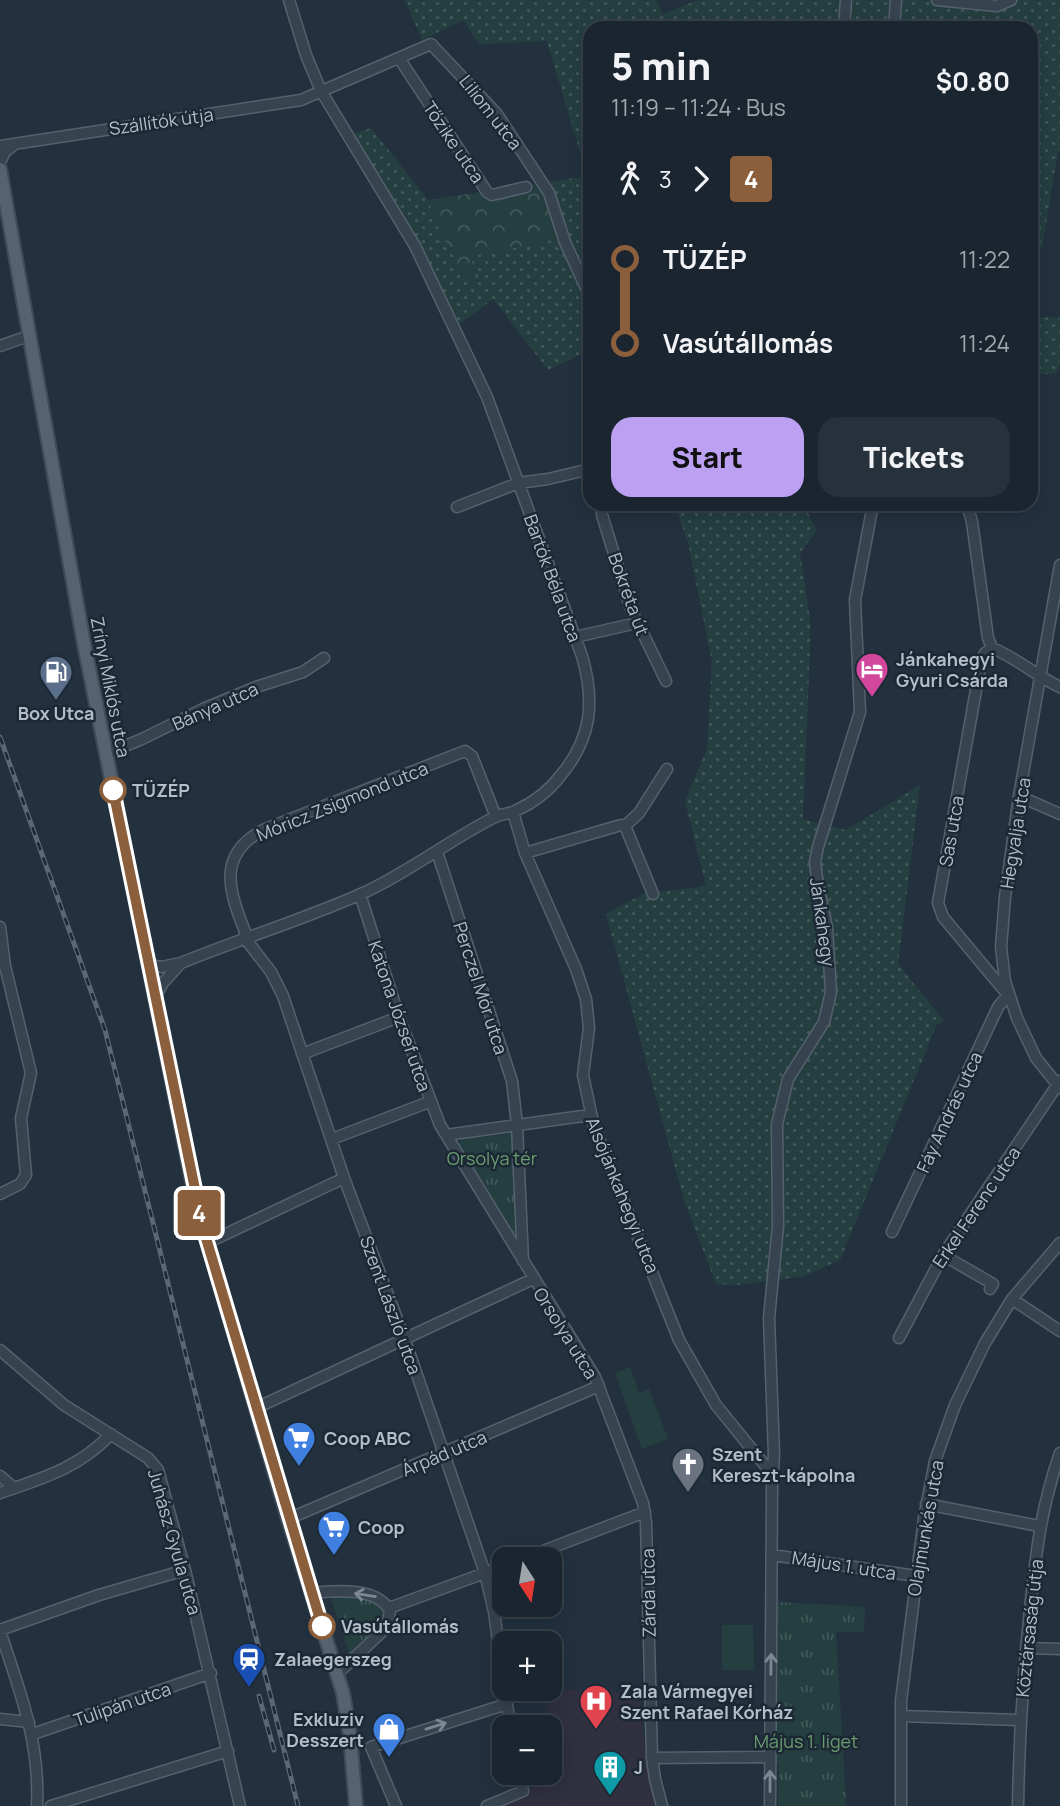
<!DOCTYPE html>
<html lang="en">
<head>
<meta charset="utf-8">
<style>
  :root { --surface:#1a252f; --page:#27313b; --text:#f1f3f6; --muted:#9fa5aa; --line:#38424b; --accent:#bca0f2 }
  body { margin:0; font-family:Manrope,sans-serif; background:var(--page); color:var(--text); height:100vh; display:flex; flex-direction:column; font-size:26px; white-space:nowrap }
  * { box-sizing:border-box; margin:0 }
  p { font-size:23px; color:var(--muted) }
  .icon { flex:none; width:38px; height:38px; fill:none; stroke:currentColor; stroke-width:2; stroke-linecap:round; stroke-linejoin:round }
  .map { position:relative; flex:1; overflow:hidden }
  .side { position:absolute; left:583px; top:21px; width:455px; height:490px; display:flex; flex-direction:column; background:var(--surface); border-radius:21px; box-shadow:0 4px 18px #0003,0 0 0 2px var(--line) }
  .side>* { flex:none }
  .badge { padding:0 14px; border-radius:5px; font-size:24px; line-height:46px }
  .needle { width:46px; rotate:168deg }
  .tools { position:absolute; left:492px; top:1547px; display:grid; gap:14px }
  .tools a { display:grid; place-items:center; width:70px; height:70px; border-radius:14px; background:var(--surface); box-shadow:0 4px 18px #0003,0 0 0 2px var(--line); font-size:35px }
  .map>.badge { position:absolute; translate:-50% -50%; box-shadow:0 0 0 4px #fff }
  .legs { display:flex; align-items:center; gap:10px; height:77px; padding:0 28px; font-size:23px }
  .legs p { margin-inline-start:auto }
  .headline { display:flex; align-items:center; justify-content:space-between; height:119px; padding:0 28px }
  h1 { font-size:38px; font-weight:800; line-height:52px }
  .cta { display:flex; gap:14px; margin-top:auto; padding:14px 28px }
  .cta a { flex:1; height:80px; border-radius:21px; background:var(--accent); color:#111; font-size:28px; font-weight:800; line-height:80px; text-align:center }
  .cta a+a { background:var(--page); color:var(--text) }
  ul { padding:0 28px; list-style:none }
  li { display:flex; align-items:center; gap:24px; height:84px; font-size:26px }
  li i { display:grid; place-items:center; width:10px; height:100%; margin:0 9px; background:currentColor }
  li i::after { content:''; width:18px; height:18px; margin:-9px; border:5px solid; border-radius:50%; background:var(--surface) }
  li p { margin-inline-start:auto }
  li:first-child i { background:linear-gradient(#0000 50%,currentColor 0) }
  li:last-child i { background:linear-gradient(currentColor 50%,#0000 0) }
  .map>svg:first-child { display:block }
  .medical { fill:#303040 }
  .grass { fill:url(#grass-dots) }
  .forest { fill:url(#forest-crowns) }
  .park { fill:url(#park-tufts) }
  .pitch { fill:#253f40 }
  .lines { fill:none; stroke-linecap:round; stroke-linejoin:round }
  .minor-casing { stroke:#55616d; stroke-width:13 }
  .major-casing { stroke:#404c58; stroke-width:16 }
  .minor { stroke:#37434f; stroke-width:10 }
  .major { stroke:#55626f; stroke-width:12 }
  .rail-casing { stroke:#596776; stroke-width:5 }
  .rail { stroke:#1c2834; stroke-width:2.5; stroke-dasharray:8; stroke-linecap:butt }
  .oneway { stroke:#7b8793 }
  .line-1-casing { stroke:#fff; stroke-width:16 }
  .line-1 { stroke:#8b5e3c; stroke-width:10 }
  .stop-1-dot { fill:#fff; stroke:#8b5e3c; stroke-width:3.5 }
  .labels { text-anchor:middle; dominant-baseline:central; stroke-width:5; stroke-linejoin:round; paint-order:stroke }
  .street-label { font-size:18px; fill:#b3beca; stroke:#1c2834 }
  .poi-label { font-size:18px; font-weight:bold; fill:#b3beca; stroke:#1c2834; text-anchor:start }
  .stop-label { font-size:18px; font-weight:bold; fill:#b3beca; stroke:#1c2834; text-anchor:start }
  .park-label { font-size:18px; fill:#6a9c71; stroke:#1c2834 }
</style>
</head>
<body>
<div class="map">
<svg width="1060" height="1806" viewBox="0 0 1060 1806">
  <defs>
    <pattern id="grass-dots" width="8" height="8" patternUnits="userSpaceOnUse" patternTransform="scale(1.75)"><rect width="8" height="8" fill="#253f40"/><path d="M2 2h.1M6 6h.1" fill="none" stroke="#42595a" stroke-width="1.8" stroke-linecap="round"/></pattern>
    <pattern id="forest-crowns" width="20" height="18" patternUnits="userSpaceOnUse" patternTransform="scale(1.75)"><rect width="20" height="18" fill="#253f40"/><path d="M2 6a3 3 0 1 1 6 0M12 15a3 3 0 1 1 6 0" fill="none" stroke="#42595a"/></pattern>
    <pattern id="park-tufts" width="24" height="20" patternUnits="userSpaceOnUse" patternTransform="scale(1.75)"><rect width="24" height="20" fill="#253f40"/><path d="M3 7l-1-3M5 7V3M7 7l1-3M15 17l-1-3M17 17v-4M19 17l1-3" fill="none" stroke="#42595a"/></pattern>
  </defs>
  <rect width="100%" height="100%" fill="#23313f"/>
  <path class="medical" d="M546,1689L611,1690L640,1703L645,1758L659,1806H491L554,1779Z"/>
  <path class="grass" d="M405,0H656L663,14L698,0H1060V151H1058L1042,249L1031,248V28H590V350L548,370L493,299L460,324L347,136L371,128L428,200L441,234L470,257L549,204L537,184L587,176L547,41L479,44L463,20L422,40Z
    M1060,317V364L1055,374H1031V318Z
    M674,504H803L817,530L800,553L810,619V648L803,819L846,830L920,785L898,964L944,1021L937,1024L840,1260L805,1276L737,1285L716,1284L684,1200L606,914L643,894L706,886L685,801L707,749L712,662L688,542Z"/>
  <path class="forest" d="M537,184L549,204L558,239L470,257L481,281L471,285L441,234L428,200Z"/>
  <path class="park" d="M511,1133L519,1236L515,1235L459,1146L461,1140Z
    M330,1596L372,1597C384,1603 388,1616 380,1626L350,1655Z
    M776,1602L865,1607L864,1632H836L846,1806H778L779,1763L771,1770Z"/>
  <path class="pitch" d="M630,1367L639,1393L649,1389L668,1439L642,1449L615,1373Z
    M753,1625L754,1670H722V1625Z"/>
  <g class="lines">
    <defs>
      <path id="minor" d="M937,0L997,6L1011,0
        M844,28L846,0
        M894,28L896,0
        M399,58L487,192L492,195L526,187
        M0,146L301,100L431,44L497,114L549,193L565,242L590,297
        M0,162L5,152L15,144
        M0,346L28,336
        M601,504L602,515L631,609L666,681
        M967,504L972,522L988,638L992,648C1017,658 1036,676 1060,687
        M457,507L518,483L548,479L590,469
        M1060,565L1019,796L1005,897L1001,947L1005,981L1017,1018L1036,1058L1060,1088
        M575,637L637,623
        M106,754L142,739L205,708L256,687L303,672L324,658
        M1019,796L1060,814
        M513,812L525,853L576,969L586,999L589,1028L583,1075L594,1127L679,1340L716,1405L772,1474
        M625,826L653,894
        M625,826L639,813L667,769
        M437,852L512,1081L517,1125L523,1261
        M525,853L621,825L625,826
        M360,894L399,1017L440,1125L595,1377L643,1503L646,1522L652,1758L655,1779L662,1806
        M0,927L5,966L31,1073L21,1118L26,1175L20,1184L0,1194
        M244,937L271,972L283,996L344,1178L405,1340L485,1573L494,1612L504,1685
        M247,937C230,893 214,855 265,829L465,751L472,756L496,817
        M148,964L161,967L181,963C240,939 302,920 361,894C408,873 449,840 495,817C501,814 509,814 515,811C533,803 549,791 561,775C592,738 595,701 582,656L487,397L415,246L321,91L306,55L289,0
        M155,997L163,983L180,964
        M302,1054L399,1017
        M446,1135L590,1115
        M332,1139L429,1102
        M892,1232L998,1007L1008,995L943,917L938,903L981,662L985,653L992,648
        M207,1243L344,1178
        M943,1255L993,1284L990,1289
        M1012,1299L1060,1331
        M899,1338L943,1255L1060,1081
        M0,1350L64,1405L148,1458L158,1470L185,1570L240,1806
        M256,1408L533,1279
        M0,1476L14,1488
        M0,1493C43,1478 79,1468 111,1434
        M926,1504L1039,1526
        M288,1519L599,1386
        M772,1555L916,1576
        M522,1559L645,1512
        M311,1593C335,1591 377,1586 390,1611L387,1627L337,1674
        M389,1608L504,1566
        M0,1630L99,1595L185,1570
        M0,1631C20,1692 40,1741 37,1806
        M1026,1648L1060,1649
        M504,1689L511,1727
        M901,1716L1020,1720
        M0,1719L29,1722
        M33,1734L211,1673
        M652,1758L770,1757
        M51,1806L228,1751
        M396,1806L371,1747L507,1704
        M487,1806L523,1791L519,1773
        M770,1806L772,1487L774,1454L769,1318L778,1226L777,1124L788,1079L824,1022L831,992L827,928L817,879L815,862L818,847L860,712L855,600L873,504
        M901,1806V1701L924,1518L935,1461L955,1405L985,1343L1012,1299L1060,1243
        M1018,1806C1019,1740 1023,1675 1030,1609C1036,1553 1041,1507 1060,1453"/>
      <path id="major" d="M0,169L84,644L197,1206L288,1519L343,1693L350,1736L356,1806"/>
    </defs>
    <use href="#minor" class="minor-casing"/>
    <use href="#major" class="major-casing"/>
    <use href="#minor" class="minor"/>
    <use href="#major" class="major"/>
    <defs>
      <path id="rail" d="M0,737L105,1030L298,1806
        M259,1696L274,1750"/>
    </defs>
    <use href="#rail" class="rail-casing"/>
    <use href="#rail" class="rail"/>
  </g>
  <defs><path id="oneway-shaft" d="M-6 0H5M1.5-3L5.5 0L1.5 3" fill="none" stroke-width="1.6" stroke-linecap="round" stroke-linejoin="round" transform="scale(1.75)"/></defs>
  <g class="oneway">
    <use href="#oneway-shaft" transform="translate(365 1595) rotate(-171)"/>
    <use href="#oneway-shaft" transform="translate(771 1664) rotate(-89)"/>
    <use href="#oneway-shaft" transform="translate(436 1726) rotate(-17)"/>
    <use href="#oneway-shaft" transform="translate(770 1781) rotate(-90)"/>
  </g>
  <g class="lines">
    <defs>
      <path id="line-1" d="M113,790L203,1228L322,1626"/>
    </defs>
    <use href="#line-1" class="line-1-casing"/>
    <use href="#line-1" class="line-1"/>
  </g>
  <defs>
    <symbol id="hotel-pin" viewBox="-11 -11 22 30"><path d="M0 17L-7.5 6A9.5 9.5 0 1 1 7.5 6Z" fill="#d1479c" stroke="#1c2834"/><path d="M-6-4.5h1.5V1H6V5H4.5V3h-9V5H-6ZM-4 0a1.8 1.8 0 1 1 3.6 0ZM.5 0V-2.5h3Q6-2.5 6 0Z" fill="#fff"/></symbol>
    <symbol id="fuel-pin" viewBox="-11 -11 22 30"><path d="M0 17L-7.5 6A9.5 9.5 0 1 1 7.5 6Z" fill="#5c6f8a" stroke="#1c2834"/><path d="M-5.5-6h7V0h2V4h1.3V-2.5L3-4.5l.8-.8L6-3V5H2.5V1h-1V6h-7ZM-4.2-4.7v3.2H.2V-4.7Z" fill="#fff"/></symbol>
    <symbol id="supermarket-pin" viewBox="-11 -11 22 30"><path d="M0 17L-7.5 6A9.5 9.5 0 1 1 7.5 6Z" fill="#3f7fe0" stroke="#1c2834"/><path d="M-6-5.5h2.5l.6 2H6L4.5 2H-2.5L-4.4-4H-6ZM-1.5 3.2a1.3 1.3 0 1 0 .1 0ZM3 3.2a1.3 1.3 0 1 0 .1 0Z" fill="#fff"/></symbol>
    <symbol id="church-pin" viewBox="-11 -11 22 30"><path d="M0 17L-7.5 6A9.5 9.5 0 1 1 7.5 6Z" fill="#6b7280" stroke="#1c2834"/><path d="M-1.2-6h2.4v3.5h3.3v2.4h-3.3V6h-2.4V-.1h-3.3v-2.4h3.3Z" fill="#fff"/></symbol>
    <symbol id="station-pin" viewBox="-11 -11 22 30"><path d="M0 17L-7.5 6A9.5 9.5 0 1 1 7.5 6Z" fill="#1a4fb4" stroke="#1c2834"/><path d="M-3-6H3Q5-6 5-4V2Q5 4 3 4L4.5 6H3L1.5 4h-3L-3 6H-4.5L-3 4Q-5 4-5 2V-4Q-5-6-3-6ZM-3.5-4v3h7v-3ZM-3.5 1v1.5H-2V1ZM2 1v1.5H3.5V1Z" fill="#fff"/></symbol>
    <symbol id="hospital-pin" viewBox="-11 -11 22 30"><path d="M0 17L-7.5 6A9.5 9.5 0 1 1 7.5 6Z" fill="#e0444e" stroke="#1c2834"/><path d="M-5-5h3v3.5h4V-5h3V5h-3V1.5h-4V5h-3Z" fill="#fff"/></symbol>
    <symbol id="shop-pin" viewBox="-11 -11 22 30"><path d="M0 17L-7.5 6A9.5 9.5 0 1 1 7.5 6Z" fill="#3f7fe0" stroke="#1c2834"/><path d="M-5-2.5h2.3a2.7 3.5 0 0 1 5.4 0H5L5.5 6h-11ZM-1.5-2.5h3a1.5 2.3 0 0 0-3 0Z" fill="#fff"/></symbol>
    <symbol id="building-pin" viewBox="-11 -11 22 30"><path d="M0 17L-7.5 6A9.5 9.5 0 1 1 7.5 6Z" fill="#0f9aa8" stroke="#1c2834"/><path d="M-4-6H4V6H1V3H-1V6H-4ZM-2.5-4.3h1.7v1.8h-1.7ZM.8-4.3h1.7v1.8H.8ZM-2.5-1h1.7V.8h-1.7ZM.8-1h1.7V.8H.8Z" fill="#fff"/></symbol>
  </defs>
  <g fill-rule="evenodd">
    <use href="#hotel-pin" x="853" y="650" width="38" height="52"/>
    <use href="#fuel-pin" x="37" y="653" width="38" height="52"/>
    <use href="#supermarket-pin" x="280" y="1419" width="38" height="52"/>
    <use href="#church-pin" x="669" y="1445" width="38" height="52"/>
    <use href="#supermarket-pin" x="315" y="1508" width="38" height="52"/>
    <use href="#station-pin" x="230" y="1640" width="38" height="52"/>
    <use href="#hospital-pin" x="577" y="1682" width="38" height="52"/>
    <use href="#shop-pin" x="370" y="1710" width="38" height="52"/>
    <use href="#building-pin" x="591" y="1748" width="38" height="52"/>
  </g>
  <g class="stop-1-dot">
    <circle cx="113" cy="790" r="12"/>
    <circle cx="322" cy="1626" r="12"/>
  </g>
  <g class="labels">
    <g class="street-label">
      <text transform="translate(491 112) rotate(52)">Liliom utca</text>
      <text transform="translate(161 121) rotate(-8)">Szállítók útja</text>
      <text transform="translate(454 142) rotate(56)">Tőzike utca</text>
      <text transform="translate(553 578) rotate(70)">Bartók Béla utca</text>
      <text transform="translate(629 594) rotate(70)">Bokréta út</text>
      <text transform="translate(111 687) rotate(79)">Zrínyi Miklós utca</text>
      <text transform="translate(215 706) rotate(-24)">Bánya utca</text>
      <text transform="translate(342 801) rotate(-22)">Móricz Zsigmond utca</text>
      <text transform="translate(951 831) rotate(-80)">Sas utca</text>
      <text transform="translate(1015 833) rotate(-81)">Hegyalja utca</text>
      <text transform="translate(823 922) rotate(82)">Jánkahegy</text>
      <text transform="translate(481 988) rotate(72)">Perczel Mór utca</text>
      <text transform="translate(400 1016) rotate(71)">Katona József utca</text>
      <text transform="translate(949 1112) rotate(-65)">Fáy András utca</text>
      <text transform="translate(623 1195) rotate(68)">Alsójánkahegyi utca</text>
      <text transform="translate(976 1207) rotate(-56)">Erkel Ferenc utca</text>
      <text transform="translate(391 1305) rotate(70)">Szent László utca</text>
      <text transform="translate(566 1333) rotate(58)">Orsolya utca</text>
      <text transform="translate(444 1453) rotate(-23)">Árpád utca</text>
      <text transform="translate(925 1528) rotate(-80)">Olajmunkás utca</text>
      <text transform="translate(175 1542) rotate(74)">Juhász Gyula utca</text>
      <text transform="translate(844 1565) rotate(9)">Május 1. utca</text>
      <text transform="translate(648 1593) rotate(-91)">Zárda utca</text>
      <text transform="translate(1029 1628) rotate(-84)">Köztársaság útja</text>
      <text transform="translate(122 1704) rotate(-19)">Tulipán utca</text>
    </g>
    <g class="poi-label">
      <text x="896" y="659">Jánkahegyi<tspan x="896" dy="21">Gyuri Csárda</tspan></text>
      <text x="56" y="713" text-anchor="middle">Box Utca</text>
      <text x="324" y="1438">Coop ABC</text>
      <text x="712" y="1454">Szent<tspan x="712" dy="21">Kereszt-kápolna</tspan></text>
      <text x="358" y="1527">Coop</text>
      <text x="274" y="1659">Zalaegerszeg</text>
      <text x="620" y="1691">Zala Vármegyei<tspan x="620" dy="21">Szent Rafael Kórház</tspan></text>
      <text x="364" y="1719" text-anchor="end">Exkluziv<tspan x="364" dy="21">Desszert</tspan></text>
      <text x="634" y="1767">J</text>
    </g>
    <g class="stop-label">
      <text x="132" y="790">TÜZÉP</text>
      <text x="341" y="1626">Vasútállomás</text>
    </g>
    <g class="park-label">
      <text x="492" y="1158">Orsolya tér</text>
      <text x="806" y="1741">Május 1. liget</text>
    </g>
  </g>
</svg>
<div class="tools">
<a><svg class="needle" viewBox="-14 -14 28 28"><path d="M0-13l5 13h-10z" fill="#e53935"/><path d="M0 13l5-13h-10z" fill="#9fa5aa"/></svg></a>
<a>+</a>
<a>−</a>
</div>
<b class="badge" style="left:199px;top:1213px;background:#8b5e3c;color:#fff">4</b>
<section class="side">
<div class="headline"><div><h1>5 min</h1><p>11:19 – 11:24 · Bus</p></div><b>$0.80</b></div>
<div class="legs"><svg class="icon" aria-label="walk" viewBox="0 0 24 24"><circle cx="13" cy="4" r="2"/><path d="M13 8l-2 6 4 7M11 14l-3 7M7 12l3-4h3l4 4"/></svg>3<svg class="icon" aria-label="forward" viewBox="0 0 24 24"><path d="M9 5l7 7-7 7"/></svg><b class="badge" style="background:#8b5e3c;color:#fff">4</b></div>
<ul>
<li><i style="color:#8b5e3c"></i><b>TÜZÉP</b><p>11:22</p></li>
<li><i style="color:#8b5e3c"></i><b>Vasútállomás</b><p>11:24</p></li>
</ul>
<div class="cta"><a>Start</a><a>Tickets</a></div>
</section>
</div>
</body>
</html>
